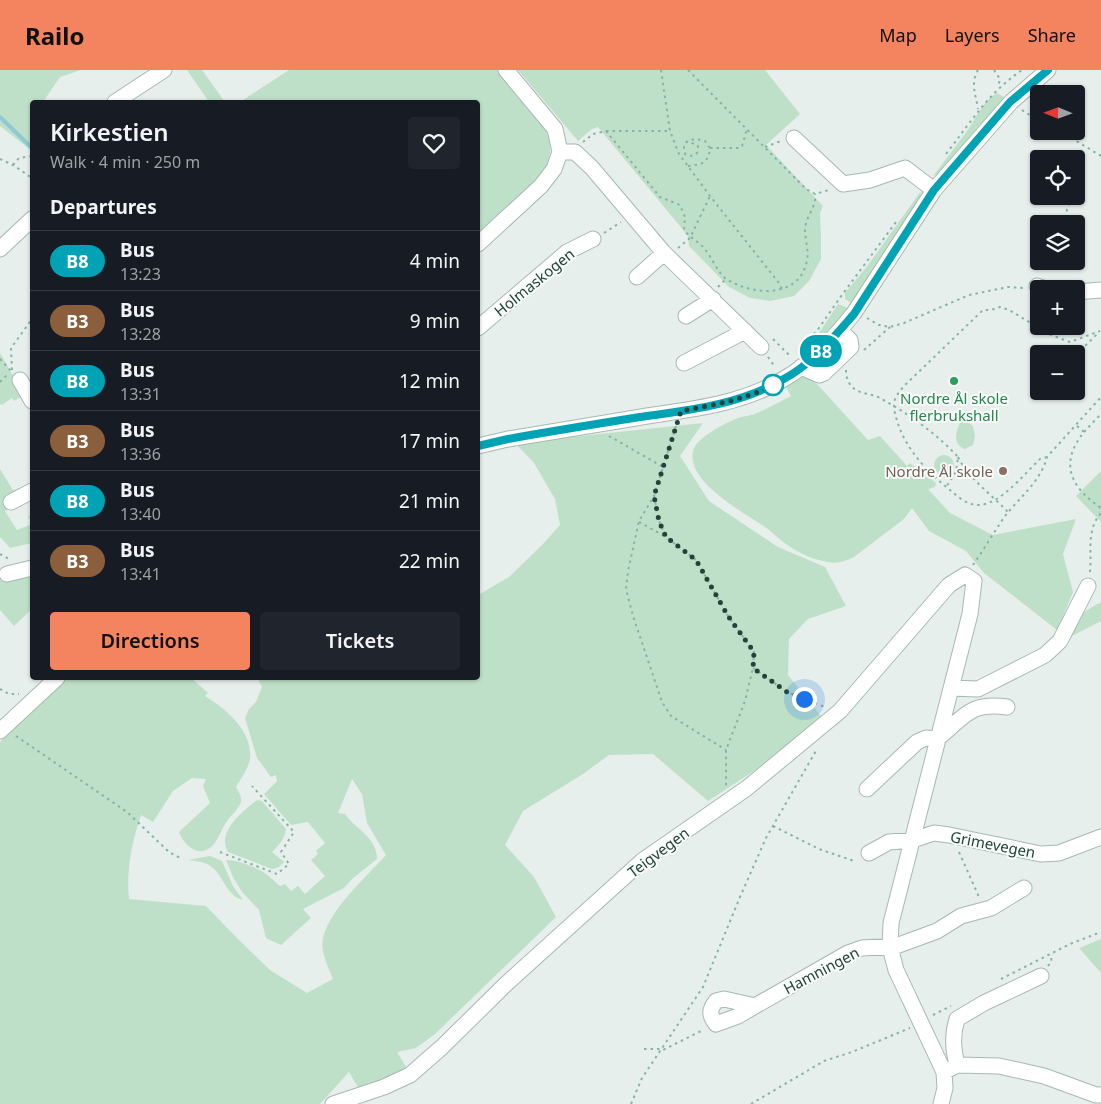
<!DOCTYPE html>
<html lang="en">
<head>
<meta charset="utf-8">
<style>
  :root { --surface:#171b24; --page:#20242c; --text:#f1f3f6; --muted:#9ea1a6; --line:#363941; --accent:#f4845f }
  body { margin:0; font-family:"Noto Sans",sans-serif; background:var(--page); color:var(--text); height:100vh; display:flex; flex-direction:column; font-size:19px; white-space:nowrap }
  * { box-sizing:border-box; margin:0 }
  p { font-size:16px; color:var(--muted) }
  .icon { flex:none; width:28px; height:28px; fill:none; stroke:currentColor; stroke-width:2; stroke-linecap:round; stroke-linejoin:round }
  .map { position:relative; flex:1; overflow:hidden }
  .side { position:absolute; left:30px; top:30px; width:450px; height:580px; display:flex; flex-direction:column; background:var(--surface); border-radius:5px; box-shadow:0 1px 4px #0004 }
  .side>* { flex:none }
  .badge { padding:0 10px; border-radius:16px; font-size:18px; line-height:32px }
  .needle { width:32px; rotate:271deg }
  .controls { position:absolute; left:1030px; top:15px; display:grid; gap:10px }
  .controls a { display:grid; place-items:center; width:55px; height:55px; border-radius:5px; background:var(--surface); box-shadow:0 1px 4px #0004; font-size:25px }
  .you { position:absolute; width:25px; height:25px; margin:-12px; border:4px solid #fff; border-radius:50%; background:#1a73e8; box-shadow:0 0 0 8px #1a73e833 }
  .map>.badge { position:absolute; translate:-50% -50%; box-shadow:0 0 0 2px #fff }
  h2 { padding:0 20px; font-size:19px; line-height:45px }
  .round { display:grid; place-items:center; flex:none; width:52px; height:52px; border-radius:5px; background:var(--page) }
  .head { display:flex; align-items:center; justify-content:space-between; height:85px; padding:0 20px }
  h1 { font-size:24px; font-weight:600; line-height:38px }
  .primary-button { display:flex; gap:10px; margin-top:auto; padding:10px 20px }
  .primary-button a { flex:1; height:58px; border-radius:5px; background:var(--accent); color:#111; font-size:20px; font-weight:600; line-height:58px; text-align:center }
  .primary-button a+a { background:var(--page); color:var(--text) }
  ul { padding:0; list-style:none }
  li { display:flex; align-items:center; gap:15px; height:60px; padding:0 20px; border-top:1px solid var(--line) }
  li div { flex:1 }
  li b { display:block; font-size:19px }
  li em { font-style:normal }
  li .badge { min-width:55px; font-weight:700; text-align:center }
  header { display:flex; align-items:center; gap:30px; box-sizing:border-box; height:70px; padding:0 25px; background:var(--accent); color:#111 }
  header strong { font-size:24px }
  nav { display:flex; gap:28px; margin-inline-start:auto; font-size:18px }
  .map>svg:first-child { display:block }
  .green { fill:#bfe0c8 }
  .lines { fill:none; stroke-linecap:round; stroke-linejoin:round }
  .stream { stroke:#8ec9d4; stroke-width:4 }
  .minor-casing { stroke:#a8b8b2; stroke-width:17 }
  .path { stroke:#86b3a5; stroke-width:2; stroke-dasharray:2.5 4; stroke-linecap:butt }
  .minor { stroke:#fff; stroke-width:15 }
  .line-casing { stroke:#fff; stroke-width:11 }
  .line { stroke:#00a3b4; stroke-width:8 }
  .walk { stroke:#24423a; stroke-width:5; stroke-dasharray:0 9 }
  .leisure-dot { fill:#2e9e5b; stroke:#f7fbf9; stroke-width:2 }
  .stop-dot { fill:#fff; stroke:#00a3b4; stroke-width:2.5 }
  .education-dot { fill:#8d6e63; stroke:#f7fbf9; stroke-width:2 }
  .labels { text-anchor:middle; dominant-baseline:central; stroke-width:4; stroke-linejoin:round; paint-order:stroke }
  .street-label { font-size:15px; fill:#24423a; stroke:#f7fbf9 }
  .leisure-label { font-size:15px; fill:#27864d; stroke:#f7fbf9 }
  .education-label { font-size:15px; fill:#785e54; stroke:#f7fbf9; text-anchor:end }
</style>
</head>
<body>
<header>
<strong>Railo</strong>
<nav><a>Map</a><a>Layers</a><a>Share</a></nav>
</header>
<div class="map">
<svg width="1101" height="1034" viewBox="0 0 1101 1034">
  <rect width="100%" height="100%" fill="#e6efeb"/>
  <path class="green" d="M0,0H81L60,7L43,32H32V81L0,56Z
    M187,0H202L225,32H209Z
    M289,0H499C509,12 519,24 529,37C552,64 560,82 535,113L478,164V32H240Z
    M518,0H765L800,44L766,75L823,136L820,143L821,167V189L809,211L794,226L770,231L750,228L729,217L689,176L688,166L679,155L598,57L592,59L578,71Z
    M997,23L1006,28L976,59L940,102L933,106C944,92 954,78 965,64C975,51 982,31 997,23Z
    M921,121L919,132L851,233L845,229V223L868,195Z
    M838,234L848,238L814,278L802,284L819,263Z
    M0,283L24,325L14,331L12,328L2,335L0,334Z
    M803,305L817,314L868,370L880,366L907,396L910,393L936,413L935,417L928,419L950,443L993,465L1076,449L1063,484L1073,522L1057,560L984,503L966,481L929,461L912,438L904,449L854,487C846,491 837,494 828,492C815,490 800,484 789,476C779,470 772,461 762,455C741,441 686,411 693,381C696,367 726,353 738,348C744,346 751,346 757,343C768,338 780,332 791,326L786,317Z
    M965,350L973,356L975,366L973,375L965,379C953,375 955,363 960,353Z
    M703,353L680,386L709,431L778,477L825,497L846,536L808,549L789,569L788,605L822,647L754,701L708,731L653,684L609,685L583,704L523,741L505,775L534,807L556,847L435,964L416,978L397,982L408,1000L360,1021L349,1002L320,1034H0V672L66,608H191L208,623L205,626C226,639 253,661 250,689C248,699 241,709 236,717C238,721 242,726 241,732C239,739 231,745 227,751C222,758 219,768 214,774C200,790 184,776 179,762L210,733L203,716L206,709L192,708L173,721L153,752L141,745C132,771 126,801 129,829L206,836L236,867L270,900L307,923L333,909C328,897 320,881 323,868C330,839 366,807 386,785L367,753L362,724L352,709L338,743L345,744C356,760 377,767 377,789L352,809L344,818L303,839L311,848L281,875L266,868L259,840L242,822L233,807L226,790C240,790 262,799 272,809C276,812 276,814 281,816L285,814L291,821L298,816L305,824L325,806L311,790L318,784L316,781L325,773L308,752L291,755L264,724L277,711L276,705L271,707L257,688L245,648L249,639L256,632L262,617L258,609L254,608H478V525L509,507L543,474L560,455L555,429L534,393L515,373Z
    M934 395a10 10 0 1 1 20 0a10 10 0 1 1-20 0Z
    M0,399L13,420L21,418L24,422L11,437L5,441L17,460L32,454L28,446L31,445L32,447V473L10,478L0,467Z
    M1101,401V452L1076,426Z
    M32,507V539L14,556L0,540V509Z
    M1101,532V551L1068,568L1082,543Z
    M257,730L262,731L286,759C285,769 279,775 272,782L284,792L279,797L272,799L228,782C216,762 243,741 257,730Z
    M210,786L222,791L233,816L243,830C227,826 224,808 213,798C205,791 196,791 187,790Z
    M1101,869V903L1079,878Z"/>
  <g class="lines">
    <path class="stream" d="M0,47L32,78"/>
    <defs>
      <path id="minor" d="M115,32L164,0
        M794,68L843,114L870,110L905,98L934,120
        M560,82H575L592,98L664,183L761,277
        M478,174L541,116L554,99L560,82L555,59L506,0
        M0,179L32,149
        M637,207L664,183
        M1037,216L1046,219
        M1076,222L1101,220
        M686,246L713,229
        M478,258L567,182L593,169
        M684,293L745,261
        M801,297L819,305L824,303L851,277L850,270L840,260
        M20,310L32,331
        M478,376L508,369C555,361 601,354 647,346C694,339 740,334 782,310C811,294 833,269 854,243L934,120L1011,32L1048,0
        M11,432L32,421
        M7,504L32,498
        M951,618L978,619L1045,585L1060,571L1088,516
        M0,661L57,608
        M867,719L917,672L926,668L937,669C965,647 968,632 1007,637
        M869,783L889,772L913,770L934,763L949,765L1041,784L1059,783L1101,767
        M755,936L738,946L716,954C709,945 709,940 716,931L724,929L755,936L848,883L862,878L896,876L937,861L961,846L991,838L1024,818
        M957,995C953,978 952,966 957,949L984,933L1041,906
        M944,1002L957,995L999,996L1044,1006L1096,1025H1101
        M333,1034L384,1017L410,1005L442,977L506,914L642,791L747,718L840,641L949,515L965,505L974,511L970,544L891,853L890,877L896,900L944,1002L945,1018L941,1034"/>
    </defs>
    <use href="#minor" class="minor-casing"/>
    <path class="path" d="M661,0L670,61L679,84L710,126L779,213L782,219
      M688,0L806,119L815,124L829,120
      M978,0C970,14 976,25 978,39
      M994,0L1000,9L998,17
      M1022,40L1039,51
      M606,61H670
      M1060,61L1101,86
      M583,72L593,64L606,61L660,127L680,135L685,147L684,160C690,168 698,171 704,178C711,186 718,203 726,209C729,211 733,212 736,214C762,226 801,225 807,190C809,180 805,170 805,160C805,147 817,137 815,124
      M765,77L781,71
      M710,78H739L742,76L747,59
      M946,84C971,52 987,24 1022,0
      M0,89L13,95L32,108
      M13,95L19,88L32,86
      M688,96C701,95 709,93 710,78L705,71C693,67 680,70 685,84C690,86 693,87 697,83L698,76L688,71
      M1076,122V123
      M1063,154L1068,136L1074,126
      M604,163L621,152
      M678,178L690,168L710,126
      M1030,190L1039,188
      M718,217L725,210
      M867,248L879,255L890,257L904,253L969,225L1008,217L1023,218
      M1051,265L1055,256
      M773,269L791,287
      M801,279L819,258L839,229L896,152
      M864,280L890,257
      M1076,285L1098,263
      M768,287L775,297
      M0,289L11,301
      M12,300L11,278L32,249
      M846,300C846,308 849,316 856,320C863,324 871,324 878,327C906,342 936,363 958,387L956,402L946,417
      M0,312L7,305
      M676,356L654,426L639,451L628,501L626,519L633,546L662,632L671,646L726,680
      M1077,356L1084,362C1059,393 1070,417 1101,438
      M1084,362L1101,344
      M609,366L663,397
      M958,387C969,409 991,424 1008,442
      M1047,387L1040,389C1024,404 1002,433 980,435C968,436 958,427 950,420C928,402 910,384 899,357C897,350 894,343 894,335C894,327 900,321 905,315L983,240H991L1000,237L1009,240L1051,265L1070,272L1100,261
      M654,426L659,451L666,467L696,490L728,546L754,582L753,598L745,631L726,680V716
      M639,452L666,467
      M0,484L9,489
      M973,495C984,479 994,462 1005,446C1020,427 1041,411 1047,387L1101,327
      M1090,502C1092,481 1086,460 1101,443
      M753,598L787,622L825,637
      M0,619L9,624H19
      M16,666L127,742L169,782L182,789
      M773,756L819,779L854,791
      M220,782L277,804L289,794L281,782L294,762L252,716
      M959,782L979,827
      M1048,896L1051,892L1052,884
      M1001,909L1070,874L1101,862
      M933,945L951,936
      M644,979H658L663,980L703,960
      M631,1034L642,1008L703,917L740,827L766,768L817,679
      M751,1034L824,991L852,982L910,958"/>
    <use href="#minor" class="minor"/>
  </g>
  <g class="lines">
    <defs>
      <path id="line" d="M478,376L508,369C552,361 596,354 640,347C689,340 738,335 782,310C812,294 832,269 854,244L934,120L1010,32L1048,0"/>
    </defs>
    <use href="#line" class="line-casing"/>
    <use href="#line" class="line"/>
    <path class="walk" d="M773,315C744,330 713,335 681,341L654,426L659,451L666,467L696,490L728,546L754,582L753,598L787,622L804,629"/>
  </g>
  <circle class="leisure-dot" cx="954" cy="311" r="5"/>
  <circle class="stop-dot" cx="773" cy="315" r="10"/>
  <circle class="education-dot" cx="1003" cy="401" r="5"/>
  <g class="labels">
    <g class="street-label">
      <text transform="translate(534 212) rotate(-39)">Holmaskogen</text>
      <text transform="translate(993 774) rotate(11)">Grimevegen</text>
      <text transform="translate(658 782) rotate(-37)">Teigvegen</text>
      <text transform="translate(821 900) rotate(-28)">Hamningen</text>
    </g>
    <g class="leisure-label">
      <text x="954" y="328">Nordre Ål skole<tspan x="954" dy="17">flerbrukshall</tspan></text>
    </g>
    <g class="education-label">
      <text x="993" y="401">Nordre Ål skole</text>
    </g>
  </g>
</svg>
<div class="controls">
<a><svg class="needle" viewBox="-14 -14 28 28"><path d="M0-13l5 13h-10z" fill="#e53935"/><path d="M0 13l5-13h-10z" fill="#9ea1a6"/></svg></a>
<a><svg class="icon" aria-label="locate" viewBox="0 0 24 24"><circle cx="12" cy="12" r="6"/><path d="M12 2v4M12 18v4M2 12h4M18 12h4"/></svg></a>
<a><svg class="icon" aria-label="layers" viewBox="0 0 24 24"><path d="M12 4l9 5-9 5-9-5zM3 14l9 5 9-5"/></svg></a>
<a>+</a>
<a>−</a>
</div>
<div class="you" style="left:804px;top:629px"></div>
<b class="badge" style="left:821px;top:281px;background:#00a3b4;color:#fff">B8</b>
<section class="side">
<div class="head"><div><h1>Kirkestien</h1><p>Walk · 4 min · 250 m</p></div><a class="round"><svg class="icon" aria-label="heart" viewBox="0 0 24 24"><path d="M12 20l-8-8c-3-5 5-10 8-4 3-6 11-1 8 4z"/></svg></a></div>
<h2>Departures</h2>
<ul>
<li><span class="badge" style="background:#00a3b4;color:#fff">B8</span><div><b>Bus</b><p>13:23</p></div><em>4 min</em></li>
<li><span class="badge" style="background:#8b5e3c;color:#fff">B3</span><div><b>Bus</b><p>13:28</p></div><em>9 min</em></li>
<li><span class="badge" style="background:#00a3b4;color:#fff">B8</span><div><b>Bus</b><p>13:31</p></div><em>12 min</em></li>
<li><span class="badge" style="background:#8b5e3c;color:#fff">B3</span><div><b>Bus</b><p>13:36</p></div><em>17 min</em></li>
<li><span class="badge" style="background:#00a3b4;color:#fff">B8</span><div><b>Bus</b><p>13:40</p></div><em>21 min</em></li>
<li><span class="badge" style="background:#8b5e3c;color:#fff">B3</span><div><b>Bus</b><p>13:41</p></div><em>22 min</em></li>
</ul>
<div class="primary-button"><a>Directions</a><a>Tickets</a></div>
</section>
</div>
</body>
</html>
